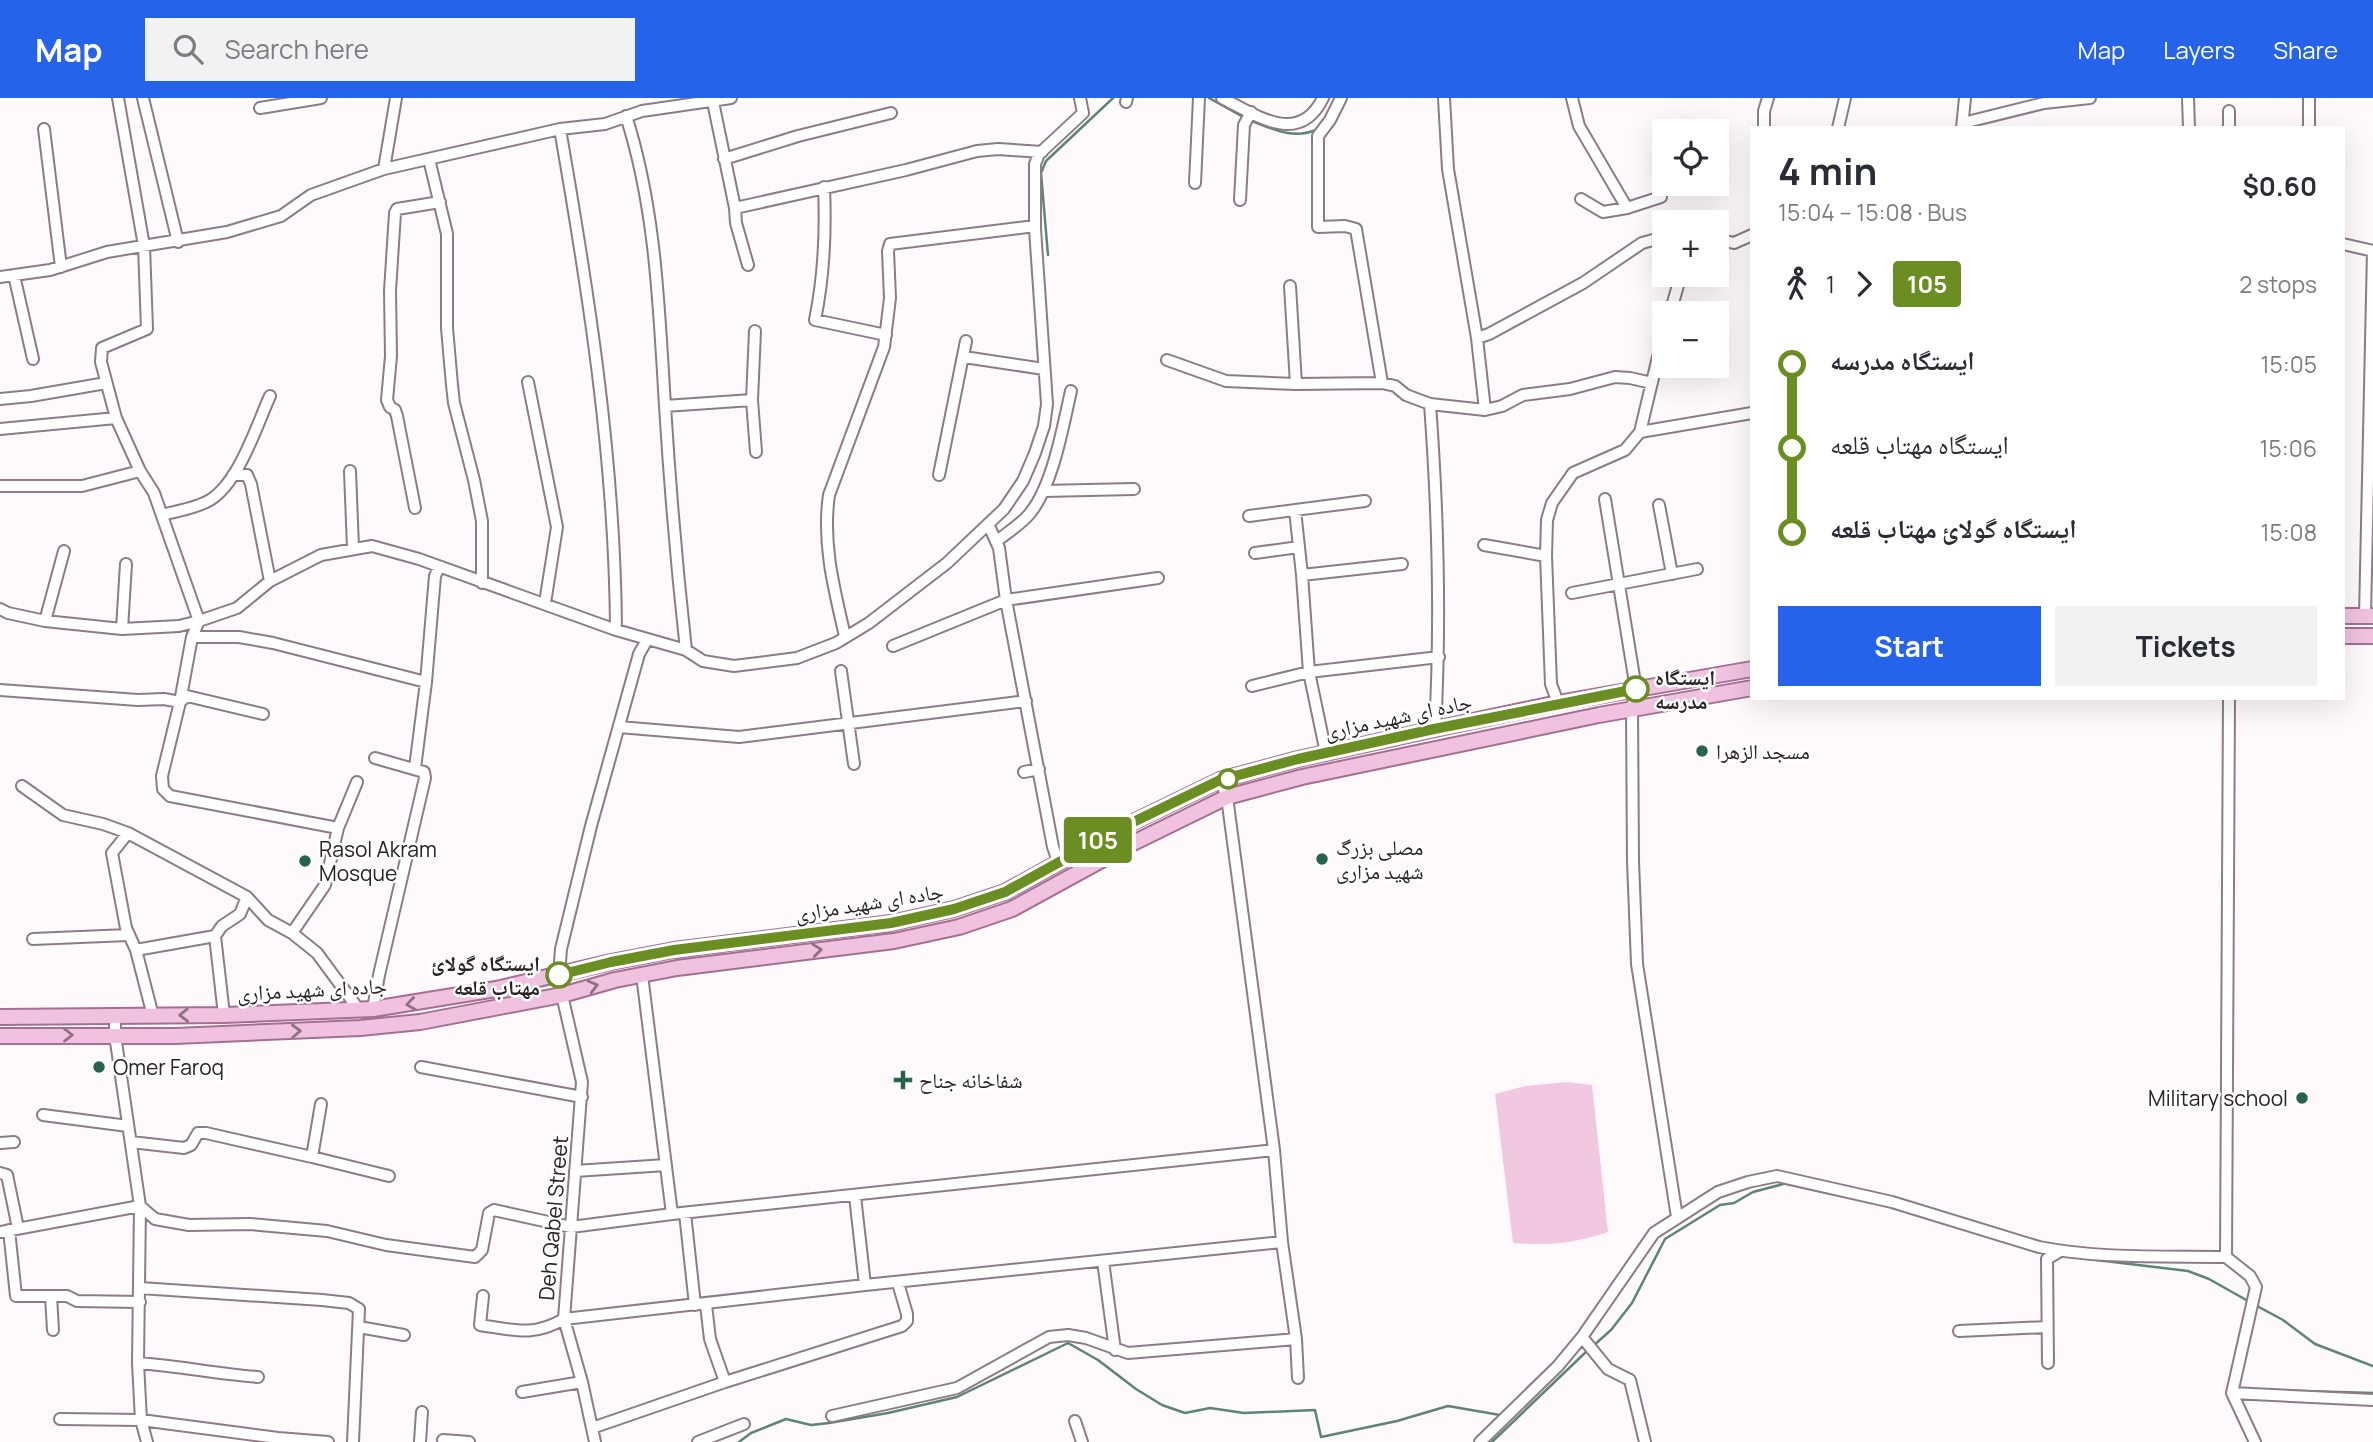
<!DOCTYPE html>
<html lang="en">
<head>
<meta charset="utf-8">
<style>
  :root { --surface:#fff; --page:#f2f2f3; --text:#2b2b33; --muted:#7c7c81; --accent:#2563eb }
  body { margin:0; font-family:Manrope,"Noto Naskh Arabic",sans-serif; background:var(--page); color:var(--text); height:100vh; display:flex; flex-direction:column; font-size:26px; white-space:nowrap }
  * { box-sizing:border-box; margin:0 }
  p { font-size:23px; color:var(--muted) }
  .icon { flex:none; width:38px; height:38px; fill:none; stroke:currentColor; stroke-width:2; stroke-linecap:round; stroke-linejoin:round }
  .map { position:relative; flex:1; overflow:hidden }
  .details { position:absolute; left:1750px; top:28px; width:595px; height:574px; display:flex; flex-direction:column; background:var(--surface); border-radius:0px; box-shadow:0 7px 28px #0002 }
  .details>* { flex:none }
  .badge { padding:0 14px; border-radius:5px; font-size:24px; line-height:46px }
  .controls { position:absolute; left:1652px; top:21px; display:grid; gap:14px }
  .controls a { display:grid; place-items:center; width:77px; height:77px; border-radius:0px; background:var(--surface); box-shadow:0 7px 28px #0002; font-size:35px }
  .map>.badge { position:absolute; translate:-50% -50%; box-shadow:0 0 0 4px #fff }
  .legs { display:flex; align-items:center; gap:10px; height:77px; padding:0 28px; font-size:23px }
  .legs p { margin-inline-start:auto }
  .summary { display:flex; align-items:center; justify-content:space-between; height:119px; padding:0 28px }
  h1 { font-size:38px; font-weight:700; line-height:52px }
  .action { display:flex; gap:14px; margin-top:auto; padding:14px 28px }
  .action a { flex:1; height:80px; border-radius:0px; background:var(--accent); color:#fff; font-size:28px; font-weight:700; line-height:80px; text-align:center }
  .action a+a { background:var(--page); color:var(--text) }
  ul { padding:0 28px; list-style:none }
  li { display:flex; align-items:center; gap:24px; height:84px; font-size:26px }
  li i { display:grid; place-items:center; width:10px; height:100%; margin:0 9px; background:currentColor }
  li i::after { content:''; width:18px; height:18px; margin:-9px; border:5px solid; border-radius:50%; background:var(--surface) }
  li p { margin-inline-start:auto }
  li:first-child i { background:linear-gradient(#0000 50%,currentColor 0) }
  li:last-child i { background:linear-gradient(currentColor 50%,#0000 0) }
  header { display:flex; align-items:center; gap:42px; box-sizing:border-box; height:98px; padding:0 35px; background:var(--accent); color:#fff }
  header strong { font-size:33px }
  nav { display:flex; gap:38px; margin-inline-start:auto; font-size:24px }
  .search { width:490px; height:63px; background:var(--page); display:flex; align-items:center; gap:18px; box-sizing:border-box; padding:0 24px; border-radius:0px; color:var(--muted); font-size:26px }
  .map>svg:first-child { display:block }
  .pitch { fill:#f2c8e1 }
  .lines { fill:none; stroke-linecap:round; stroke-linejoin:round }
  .stream { stroke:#5d8575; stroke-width:2.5 }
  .minor-casing { stroke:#8e7b87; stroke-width:14 }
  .major-casing { stroke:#a47091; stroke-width:18 }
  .minor { stroke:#fff; stroke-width:10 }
  .major { stroke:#f0c2e0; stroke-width:14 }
  .oneway { stroke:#8c7282 }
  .line-1-casing { stroke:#fff; stroke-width:16 }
  .line-1 { stroke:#6b8e23; stroke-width:10 }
  .stop-1-dot { fill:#fff; stroke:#6b8e23; stroke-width:3.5 }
  .poi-dot { fill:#27634d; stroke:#fff; stroke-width:2.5 }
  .labels { text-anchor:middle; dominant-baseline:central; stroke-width:5; stroke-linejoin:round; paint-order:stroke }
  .stop-label { font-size:21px; font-weight:bold; fill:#282125; stroke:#fff; text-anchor:start }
  .street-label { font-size:21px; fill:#282125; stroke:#fff }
  .poi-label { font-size:21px; fill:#282125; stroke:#fff; text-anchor:start }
</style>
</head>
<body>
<header>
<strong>Map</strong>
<div class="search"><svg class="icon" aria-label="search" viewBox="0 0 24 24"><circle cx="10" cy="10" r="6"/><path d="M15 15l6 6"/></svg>Search here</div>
<nav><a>Map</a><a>Layers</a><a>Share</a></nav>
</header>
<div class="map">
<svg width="2373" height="1344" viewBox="0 0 2373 1344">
  <rect width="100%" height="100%" fill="#fefafc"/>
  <path class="pitch" d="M1566,984L1592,987L1608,1134C1576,1145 1547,1148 1513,1145L1495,996L1525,988Z"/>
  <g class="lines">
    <path class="stream" d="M1209,0L1245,20
      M1252,23C1275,32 1294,42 1318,31
      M1048,157L1041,75L1046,63L1113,0
      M1814,1092L1848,1099
      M1989,1139L2046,1156
      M2088,1161L2188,1173L2209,1181L2248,1203
      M2257,1208L2283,1222L2315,1246L2373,1268
      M1593,1248L1611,1232L1632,1205L1665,1141L1720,1107L1734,1105L1753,1094L1787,1085
      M2271,1292L2373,1295
      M739,1344L751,1335L786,1321L811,1327L829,1325L888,1315L957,1299L1068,1245L1098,1262L1136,1291L1162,1307L1185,1315L1210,1310L1244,1315L1315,1312L1321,1339L1397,1323L1448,1308L1500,1317
      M1492,1344L1588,1252"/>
    <defs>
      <path id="minor" d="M118,0L144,148L147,231L102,250L101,264L116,320L140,373L154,395L199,523L192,539L180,604L162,678L163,691L170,698L338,730
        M143,0L178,144
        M1222,0C1256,17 1299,49 1323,0
        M1341,0L1330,22L1318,38V129L1345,128L1356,131L1382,285
        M1444,0L1448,71L1477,240L1489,236L1583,185L1642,145L1664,139
        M1572,0L1579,28L1627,110
        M2188,0L2189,30
        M2309,0V30
        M713,4L735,110L736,125L748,167
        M1126,4L1127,0
        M260,10L321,0
        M626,18C656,111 659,211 665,308C670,389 677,471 686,552
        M1963,25L2044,5L2090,0
        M1764,30V13L1768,0
        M1838,30L1845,0
        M1962,30L1965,0
        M2229,30V13
        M44,31L61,169
        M560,31C589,197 615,363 616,532
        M429,61L447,136V230L452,287L454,305L474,382L482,423V485
        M724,61L798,38L891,15
        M384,71L560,31L605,26L642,13L731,0
        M1195,85L1199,0
        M824,89C826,134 824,178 815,222L886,237
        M1581,101L1603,114L1627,110L1661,99
        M1240,102L1244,27L1251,14
        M735,110L906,72L977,53L998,51L1042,54
        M1717,141L1734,145L1752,137
        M2343,146L2373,153
        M14,177L33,261
        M0,179L50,172L107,154L227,134L281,118L311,97L384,71L396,0
        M1290,188L1296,286
        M1670,215L1681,177
        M755,233L752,302L756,354
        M1477,240L1485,312
        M964,259L1044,271
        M1167,262L1226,283L1296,286L1382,285L1395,288L1406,297L1430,306L1485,312L1502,308L1523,297L1570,291L1615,279L1630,280L1652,285
        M528,284L557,429L545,505
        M0,301L31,298L106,285
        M1430,306C1438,414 1441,522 1435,631
        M665,308L752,302
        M0,331L116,320
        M1640,334L1752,315
        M350,373L353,450
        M233,377H247L251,386L270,483
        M939,377L966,243
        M0,388H82L140,373
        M1043,393L1134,391
        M1605,401L1636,591L1632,611L1633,763L1637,866L1677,1119
        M1659,407L1672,476
        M415,410L397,318L395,312L390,309L387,302L391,258L390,193L395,115L397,111L440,104
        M1295,412L1302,477L1309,574L1326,655
        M162,417C177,413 197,410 210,402C239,384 256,329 270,298
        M1249,418L1365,403
        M988,426L999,450L1006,502L1053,749L1058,763
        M997,443C1008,434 1023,425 1031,414C1053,386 1063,328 1071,293
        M1484,447L1546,458
        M1255,455L1299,449
        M1302,477L1402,466
        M1572,495L1697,471
        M0,511L8,515L45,523L122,531L179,528L199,523L237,510L270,483L321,457L372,448L419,461L616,532L686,552L703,563L734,568L797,560L836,545L869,525L947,465L1004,411L1023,383L1035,355L1044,328L1047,306L1035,131V66L1039,56L1083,15L1080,0
        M2365,518L2373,153
        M45,523L64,453
        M122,531L126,466
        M845,538C834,491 822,445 829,397L884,249L890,200L888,153L890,146L1035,128
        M192,539H239L273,545L426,584
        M893,548L1006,502L1158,480
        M841,573L854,666
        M1252,588L1309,574L1439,559
        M0,592L138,602L164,601L180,604L187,598L263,616
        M2229,600L2226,1159L2250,1178L2256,1189L2232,1295L2255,1344
        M1558,605L1551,586L1546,458L1547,422L1552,405L1573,375L1625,352L1640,334L1664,234
        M619,629L739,639L1026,603
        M415,670L426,584L435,478L439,469
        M1024,674L1039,671
        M1220,682L1227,699L1274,1052L1282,1144L1296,1241L1298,1280
        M22,688L63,717L103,726L128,735L247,799L268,822L292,835L317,855L359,912
        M128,735L112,755L126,830L136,852L153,918
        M292,835L325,787L338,730L357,684
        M33,841L128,837
        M136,852L215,838
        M559,877L561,851L591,728L639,556L647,542
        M642,877L672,1116
        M562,897L582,984L564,1221L582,1284L595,1344
        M373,911L379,877L425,680L424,674L375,660
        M224,917L215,838L222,828L240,816L247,799
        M115,918V937L140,1108L138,1265L141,1322L147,1344
        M421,969L582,999
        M43,1017L128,1028
        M131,1044L184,1050L191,1047L198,1035H206L312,1059L321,1006
        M0,1045L14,1044
        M312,1059L389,1078
        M575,1073L666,1067
        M0,1075L7,1077L18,1130
        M855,1098L865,1187
        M685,1115L695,1207
        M9,1132L16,1198H51L53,1232
        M0,1134L140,1108L155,1121L189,1127L250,1126L327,1133L386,1147L475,1159L482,1152L489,1115L494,1112L571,1129L672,1116L1274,1052
        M1103,1163L1115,1252
        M140,1190L322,1202L349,1205L359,1211L353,1344
        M51,1198H67L77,1203L140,1204
        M483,1198L480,1227C514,1232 533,1239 564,1221L865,1187L1282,1144
        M706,1207L710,1241L725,1284
        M359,1229L404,1237
        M1959,1233L2047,1229
        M1582,1239L1608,1271L1630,1282L1645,1344
        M138,1265C179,1268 218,1276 258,1279
        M2048,1265L2047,1161L2060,1153
        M522,1294L582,1284
        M2232,1295L2373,1302
        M832,1318L957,1290L1049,1239L1068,1237L1086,1240L1128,1255L1296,1241
        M60,1321L141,1322L278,1340L328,1344
        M1075,1323L1082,1344
        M592,1330L725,1284L902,1228L907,1223V1216L898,1185
        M443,1342L469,1344
        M420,1344L422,1314
        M698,1344L744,1326
        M1480,1344L1558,1268L1582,1239L1654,1135L1718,1094L1748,1084L1777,1078L1892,1104L2039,1149C2101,1161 2163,1158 2226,1159"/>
      <path id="major" d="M2343,518H2373
        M2343,538H2373
        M0,919L224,917L373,911L496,891L611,864L674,852L891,825L954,811L1005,794L1121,730L1220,682L1298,661L1435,631L1558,605L1752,571
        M0,938H175L360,930L420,924L499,909L562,897L615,882L677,870L894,843L959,829L1012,811L1129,747L1227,699L1302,679L1599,617L1752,590"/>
    </defs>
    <use href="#minor" class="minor-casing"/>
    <use href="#major" class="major-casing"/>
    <use href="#minor" class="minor"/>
    <use href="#major" class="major"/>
  </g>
  <defs><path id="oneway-chevron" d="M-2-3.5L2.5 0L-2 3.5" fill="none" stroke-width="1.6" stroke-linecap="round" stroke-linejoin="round" transform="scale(1.75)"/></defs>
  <g class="oneway">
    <use href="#oneway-chevron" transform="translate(817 852) rotate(-7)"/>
    <use href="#oneway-chevron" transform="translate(593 888) rotate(-15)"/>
    <use href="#oneway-chevron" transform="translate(411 906) rotate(172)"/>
    <use href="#oneway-chevron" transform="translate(184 917) rotate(179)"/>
    <use href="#oneway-chevron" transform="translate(296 933) rotate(-2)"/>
    <use href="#oneway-chevron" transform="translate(68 937)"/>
  </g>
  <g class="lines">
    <defs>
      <path id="line-1" d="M559,877L611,864L674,852L891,825L954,811L1005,794L1121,730L1220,682L1298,661L1434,631L1636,591"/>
    </defs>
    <use href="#line-1" class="line-1-casing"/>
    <use href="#line-1" class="line-1"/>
  </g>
  <g class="stop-1-dot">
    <circle cx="1636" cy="591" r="12"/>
    <circle cx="1228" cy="681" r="9"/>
    <circle cx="559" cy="877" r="12"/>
  </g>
  <g class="poi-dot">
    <circle cx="1702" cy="653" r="7"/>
    <circle cx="1322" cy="761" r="7"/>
    <circle cx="305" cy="763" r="7"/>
    <circle cx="99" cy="969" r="7"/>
    <path d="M899.5 971.5h7v7h7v7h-7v7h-7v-7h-7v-7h7z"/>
    <circle cx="2302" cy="1000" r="7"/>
  </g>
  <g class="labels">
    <g class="stop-label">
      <text x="1655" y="579">ایستگاه<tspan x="1655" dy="24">مدرسه</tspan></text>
      <text x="540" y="865" text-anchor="end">ایستگاه گولائ<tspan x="540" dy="24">مهتاب قلعه</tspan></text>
    </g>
    <g class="street-label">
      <text transform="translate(1398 618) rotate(-12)">جاده ای شهید مزاری</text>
      <text transform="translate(869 804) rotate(-9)">جاده ای شهید مزاری</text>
      <text transform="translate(312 891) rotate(-3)">جاده ای شهید مزاری</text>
      <text transform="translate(553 1120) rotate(-85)">Deh Qabel Street</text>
    </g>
    <g class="poi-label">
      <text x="1716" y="653">مسجد الزهرا</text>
      <text x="1336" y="749">مصلی بزرگ<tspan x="1336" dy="24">شهید مزاری</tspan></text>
      <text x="319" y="751">Rasol Akram<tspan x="319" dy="24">Mosque</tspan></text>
      <text x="113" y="969">Omer Faroq</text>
      <text x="919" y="982">شفاخانه جناح</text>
      <text x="2288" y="1000" text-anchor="end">Military school</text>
    </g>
  </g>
</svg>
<div class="controls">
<a><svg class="icon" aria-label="locate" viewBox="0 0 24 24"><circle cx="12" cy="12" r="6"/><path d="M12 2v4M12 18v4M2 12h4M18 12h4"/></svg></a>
<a>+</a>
<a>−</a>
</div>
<b class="badge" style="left:1098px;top:742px;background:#6b8e23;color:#fff">105</b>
<section class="details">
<div class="summary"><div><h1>4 min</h1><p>15:04 – 15:08 · Bus</p></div><b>$0.60</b></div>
<div class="legs"><svg class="icon" aria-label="walk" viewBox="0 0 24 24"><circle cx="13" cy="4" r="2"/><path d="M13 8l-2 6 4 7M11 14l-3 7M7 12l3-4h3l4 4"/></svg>1<svg class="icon" aria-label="forward" viewBox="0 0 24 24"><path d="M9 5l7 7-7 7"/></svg><b class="badge" style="background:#6b8e23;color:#fff">105</b><p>2 stops</p></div>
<ul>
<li><i style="color:#6b8e23"></i><b>ایستگاه مدرسه</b><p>15:05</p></li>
<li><i style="color:#6b8e23"></i><span>ایستگاه مهتاب قلعه</span><p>15:06</p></li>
<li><i style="color:#6b8e23"></i><b>ایستگاه گولائ مهتاب قلعه</b><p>15:08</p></li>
</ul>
<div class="action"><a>Start</a><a>Tickets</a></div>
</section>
</div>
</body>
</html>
